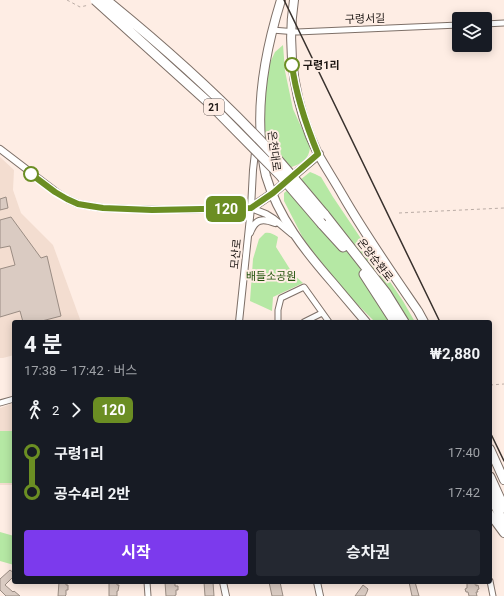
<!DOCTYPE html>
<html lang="ko">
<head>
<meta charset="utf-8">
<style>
  :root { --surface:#171b24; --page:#242831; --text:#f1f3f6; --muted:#9ea1a6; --accent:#7c3aed }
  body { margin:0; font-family:Roboto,"Noto Sans KR",sans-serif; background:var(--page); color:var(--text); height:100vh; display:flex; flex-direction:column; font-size:15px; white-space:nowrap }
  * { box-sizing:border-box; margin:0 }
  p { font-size:13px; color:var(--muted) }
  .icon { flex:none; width:22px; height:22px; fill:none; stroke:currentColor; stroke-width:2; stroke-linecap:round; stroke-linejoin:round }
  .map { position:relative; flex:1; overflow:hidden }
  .side { position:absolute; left:12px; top:320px; width:480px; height:264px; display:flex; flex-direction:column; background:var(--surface); border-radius:4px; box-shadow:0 2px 10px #0003 }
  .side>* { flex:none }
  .badge { padding:0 8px; border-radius:6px; font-size:14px; line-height:26px }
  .controls { position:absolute; left:452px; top:12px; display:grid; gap:8px }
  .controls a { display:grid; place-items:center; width:40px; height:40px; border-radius:4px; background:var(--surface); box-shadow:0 2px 10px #0003; font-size:20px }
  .map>.badge { position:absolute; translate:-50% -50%; box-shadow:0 0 0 2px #fff }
  .legs { display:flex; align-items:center; gap:6px; height:44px; padding:0 12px; font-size:13px }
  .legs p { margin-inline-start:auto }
  .headline { display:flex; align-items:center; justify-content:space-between; height:68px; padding:0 12px }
  h1 { font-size:22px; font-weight:700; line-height:30px }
  .action { display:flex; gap:8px; margin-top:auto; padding:8px 12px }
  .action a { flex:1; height:46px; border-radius:4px; background:var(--accent); color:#fff; font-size:16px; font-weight:700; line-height:46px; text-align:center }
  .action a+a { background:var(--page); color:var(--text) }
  ul { padding:0 12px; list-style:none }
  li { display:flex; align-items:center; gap:14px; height:40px; font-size:15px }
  li i { display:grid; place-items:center; width:6px; height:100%; margin:0 5px; background:currentColor }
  li i::after { content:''; width:10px; height:10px; margin:-5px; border:3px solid; border-radius:50%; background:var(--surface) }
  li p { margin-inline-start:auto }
  li:first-child i { background:linear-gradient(#0000 50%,currentColor 0) }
  li:last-child i { background:linear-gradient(currentColor 50%,#0000 0) }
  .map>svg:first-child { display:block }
  .built { fill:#f3ddd0 }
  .green { fill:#b5e8a4 }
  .building { fill:#dacbc2; stroke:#9a8c83 }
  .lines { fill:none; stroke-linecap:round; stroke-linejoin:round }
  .minor-casing { stroke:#7e7068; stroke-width:7 }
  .tertiary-casing { stroke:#7e7068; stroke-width:8 }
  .primary-casing { stroke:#7e7068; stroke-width:10 }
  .trunk-casing { stroke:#7e7068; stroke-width:11 }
  .path { stroke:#baaca5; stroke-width:1; stroke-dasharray:3 3; stroke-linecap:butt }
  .minor { stroke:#fff; stroke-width:5 }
  .tertiary { stroke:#fff; stroke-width:6 }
  .primary { stroke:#fff; stroke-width:8 }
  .trunk { stroke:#fff; stroke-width:9 }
  .rail { stroke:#38312d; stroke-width:1.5 }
  .trunk-bridge-casing { stroke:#7e7068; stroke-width:11; stroke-linecap:butt }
  .trunk-bridge { stroke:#fff; stroke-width:9 }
  .line-1-casing { stroke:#fff; stroke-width:9 }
  .line-1 { stroke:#6b8e23; stroke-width:6 }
  .stop-1-dot { fill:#fff; stroke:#6b8e23; stroke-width:2 }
  .labels { text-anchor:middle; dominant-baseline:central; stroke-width:4; stroke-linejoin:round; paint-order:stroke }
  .shield { fill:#feede4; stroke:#605652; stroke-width:1 }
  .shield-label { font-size:10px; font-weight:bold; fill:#1c1613 }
  .street-label { font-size:11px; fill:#1c1613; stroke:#feede4 }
  .stop-label { font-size:11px; font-weight:bold; fill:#1c1613; stroke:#feede4; text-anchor:start }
  .park-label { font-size:11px; fill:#22530b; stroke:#feede4 }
</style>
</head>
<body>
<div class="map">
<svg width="504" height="596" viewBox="0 0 504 596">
  <rect width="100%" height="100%" fill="#feede4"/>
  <path class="built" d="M0,157L14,170L13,190L21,213L53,245L81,322H14V355L3,358H0Z
    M14,403V485H0V408Z"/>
  <path class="green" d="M283,45L285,71L293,109L310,146C310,164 292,167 278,171L267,164L264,118L266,76L269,65L275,52Z
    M310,172L315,174L321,177L333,197L403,301L415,322H375L351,298L324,267L303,238L284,201V193Z
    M265,233C270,232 273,234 278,237L276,247L293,274L303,283L273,297L272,311L250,301L253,259L259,239Z
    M0,431H14V483H0Z
    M0,532L14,536V565L0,561Z"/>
  <path class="building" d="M6,197L8,208L0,210V199Z
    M11,217L41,258L47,256L61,316L38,322H23L20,311L0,317V269L15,265L10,246L0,248V220Z
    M10,570L14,573V576L5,585L13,592L14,591L20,596H6L0,590V579Z
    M59,582H66V585H68V590H66V595L65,596H58Z
    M109,582H117V585H119L118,591H117V596H109Z
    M165,582H175V586H178V590H176V595L174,596H166Z
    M204,582H213L214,596H205Z
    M269,582H280L283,596H272Z
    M409,582H415L419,596H412Z
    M467,582H473L474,584L476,583V586L478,585L479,589L477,590L478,592H476L477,596H469L468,592H466L465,589L467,588Z
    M363,585L368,589L367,592L365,596H355Z"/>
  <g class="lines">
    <defs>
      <path id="minor" d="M485,24L504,23
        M272,30L297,32L459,25
        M278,322V310L281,298L304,287L329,322
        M304,322L322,313
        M0,403L14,399
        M490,581L493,596
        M147,582L148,596"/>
      <path id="tertiary" d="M0,149L55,191L67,199L78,204L90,206L103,208L129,209L164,210L251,208L266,214L274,219L292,234
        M250,233C255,219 262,218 275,223
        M239,322L251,208L253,170L257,135
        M223,582L226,596
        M317,582L320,596"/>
      <path id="primary" d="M281,0C267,45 257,92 261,140C262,152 263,164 266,176C278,217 305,251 333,283C344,296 355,309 366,322
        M294,0C286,52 295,107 318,154C326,168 335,182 343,196C366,236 392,273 418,311L424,322
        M251,208L273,193L319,154
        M490,449L504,480
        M490,514L504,533"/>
      <path id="trunk" d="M324,214L386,293L404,322
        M322,224L343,247
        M364,274L395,322
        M490,477L504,508
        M490,493L504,525"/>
    </defs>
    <use href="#minor" class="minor-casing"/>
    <use href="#tertiary" class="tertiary-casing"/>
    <use href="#primary" class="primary-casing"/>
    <use href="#trunk" class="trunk-casing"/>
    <path class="path" d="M67,0L80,7L89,5
      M399,213L504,208
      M490,385L504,384"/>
    <use href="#minor" class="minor"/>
    <use href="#tertiary" class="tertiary"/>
    <use href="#primary" class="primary"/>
    <use href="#trunk" class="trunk"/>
    <path class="rail" d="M284,0L440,322
      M490,432L504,461"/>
    <defs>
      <path id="trunk-bridge" d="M95,0L208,102L280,175L322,224
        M106,0C164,47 220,97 271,152C289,172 307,194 324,214"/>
    </defs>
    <use href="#trunk-bridge" class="trunk-bridge-casing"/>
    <use href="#trunk-bridge" class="trunk-bridge"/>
  </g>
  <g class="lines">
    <defs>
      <path id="line-1" d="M31,174L55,192L67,199L78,204L90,206L103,208L152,210L251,208L273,193L318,154C306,125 296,96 292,65"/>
    </defs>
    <use href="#line-1" class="line-1-casing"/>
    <use href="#line-1" class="line-1"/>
  </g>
  <g class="stop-1-dot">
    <circle cx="292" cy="65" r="7"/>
    <circle cx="31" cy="174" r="7"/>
  </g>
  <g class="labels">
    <rect class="shield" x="204" y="99" width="20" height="16" rx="3"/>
    <g class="shield-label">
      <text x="214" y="107">21</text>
    </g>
    <g class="street-label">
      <text transform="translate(365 19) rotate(-2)">구령서길</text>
      <text transform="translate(274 151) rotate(83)">온천대로</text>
      <text transform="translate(236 254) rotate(-84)">모산로</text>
      <text transform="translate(375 260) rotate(52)">온양순환로</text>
    </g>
    <g class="stop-label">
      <text x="303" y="65">구령1리</text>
    </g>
    <g class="park-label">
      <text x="271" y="276">배들소공원</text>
    </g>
  </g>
</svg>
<div class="controls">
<a><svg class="icon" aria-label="layers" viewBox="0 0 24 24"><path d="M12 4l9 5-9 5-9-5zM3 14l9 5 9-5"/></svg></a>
</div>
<b class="badge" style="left:226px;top:209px;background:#6b8e23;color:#fff">120</b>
<section class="side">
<div class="headline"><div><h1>4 분</h1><p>17:38 – 17:42 · 버스</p></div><b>₩2,880</b></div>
<div class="legs"><svg class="icon" aria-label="walk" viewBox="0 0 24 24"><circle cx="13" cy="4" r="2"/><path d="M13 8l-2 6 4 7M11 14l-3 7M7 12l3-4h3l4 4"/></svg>2<svg class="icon" aria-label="forward" viewBox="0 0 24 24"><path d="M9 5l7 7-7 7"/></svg><b class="badge" style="background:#6b8e23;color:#fff">120</b></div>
<ul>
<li><i style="color:#6b8e23"></i><b>구령1리</b><p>17:40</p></li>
<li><i style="color:#6b8e23"></i><b>공수4리 2반</b><p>17:42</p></li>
</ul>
<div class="action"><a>시작</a><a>승차권</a></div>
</section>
</div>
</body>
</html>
